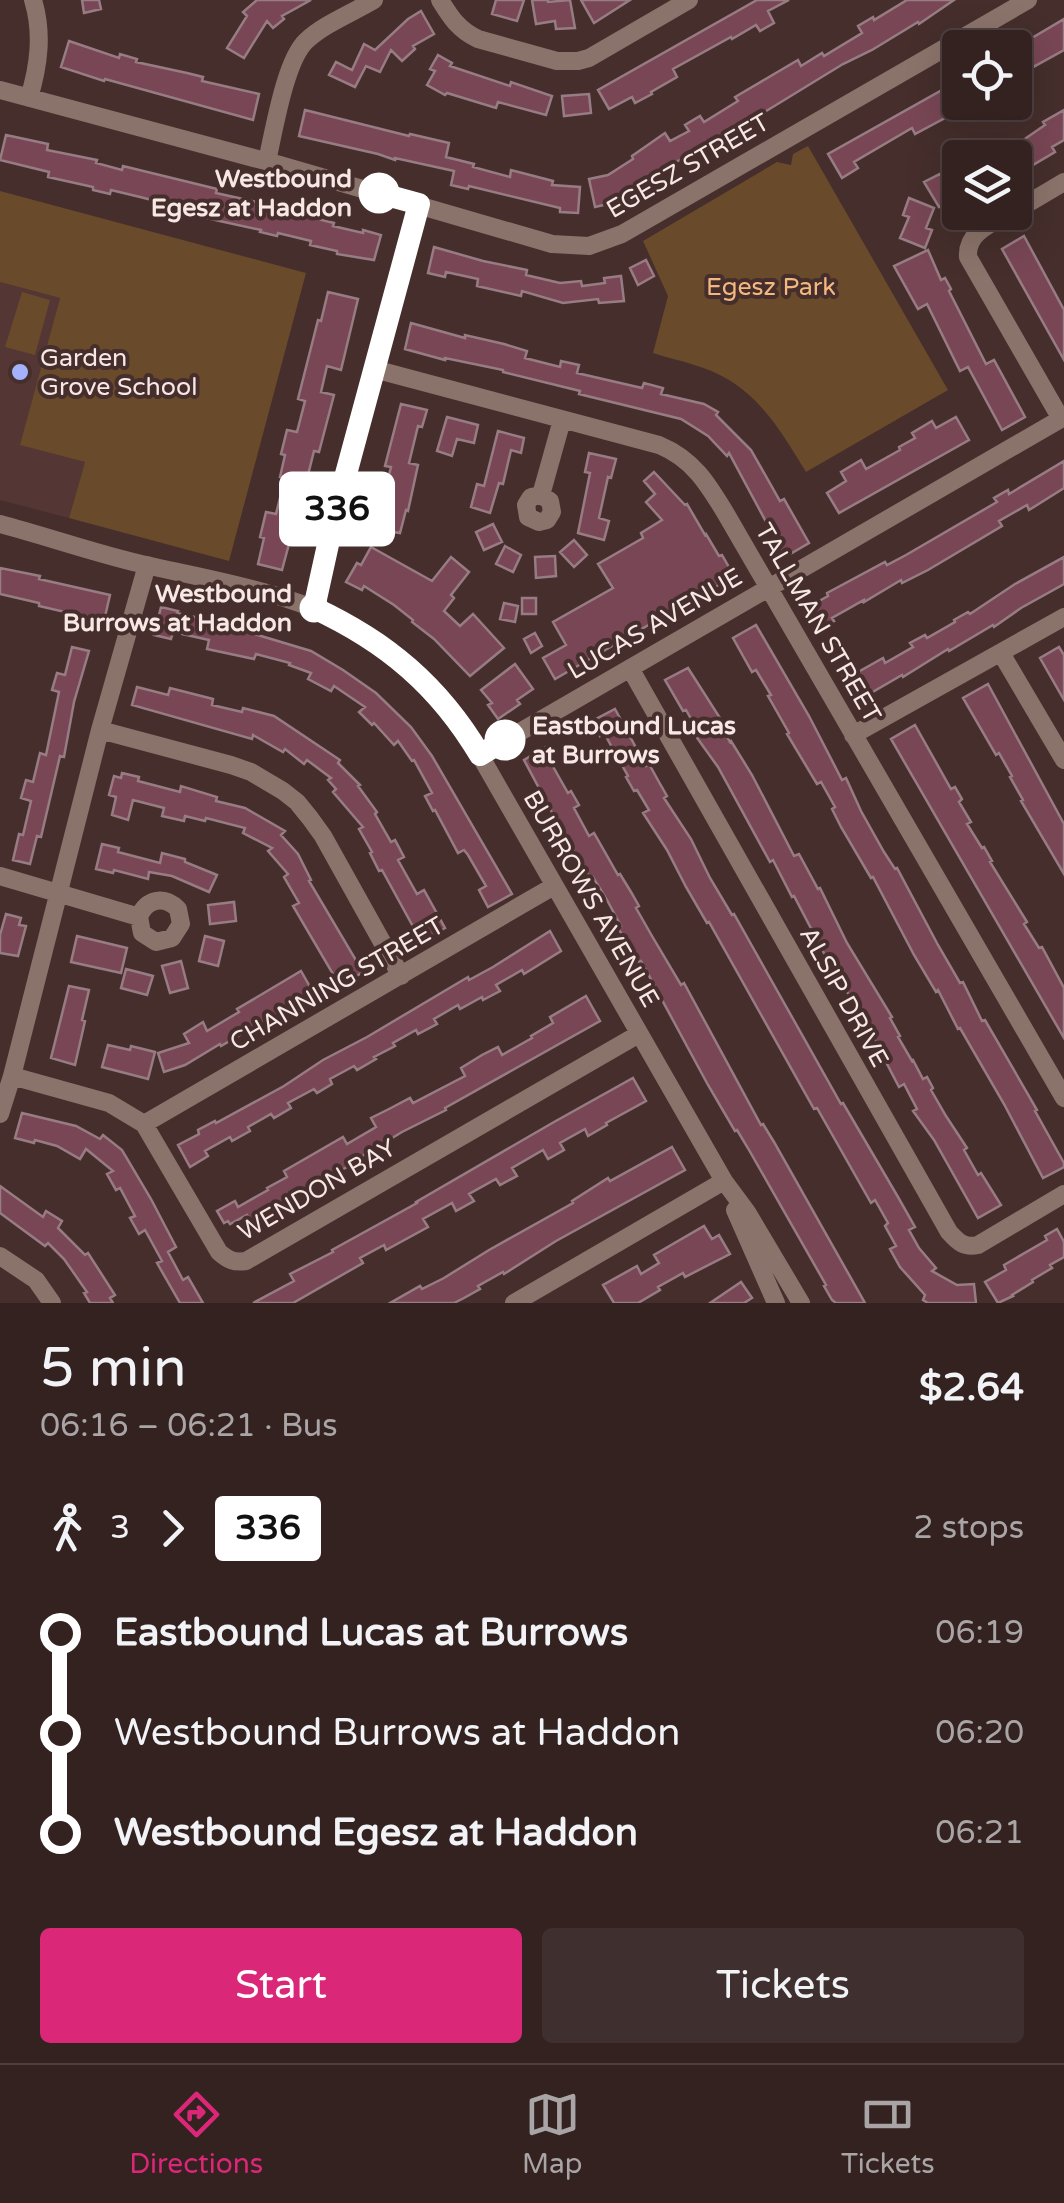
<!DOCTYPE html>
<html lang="en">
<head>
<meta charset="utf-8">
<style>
  :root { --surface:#342221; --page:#3f2f2e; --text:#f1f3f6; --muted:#a9a4a5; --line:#4e3f3f; --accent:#db2777 }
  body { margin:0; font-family:"Varela Round",sans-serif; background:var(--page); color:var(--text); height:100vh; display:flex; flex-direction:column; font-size:38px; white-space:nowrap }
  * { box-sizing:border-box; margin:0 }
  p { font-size:32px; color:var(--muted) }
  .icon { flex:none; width:55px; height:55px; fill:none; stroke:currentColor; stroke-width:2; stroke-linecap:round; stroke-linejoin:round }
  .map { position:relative; height:1303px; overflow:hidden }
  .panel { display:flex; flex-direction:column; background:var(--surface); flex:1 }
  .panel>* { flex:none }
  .badge { padding:0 20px; border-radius:8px; font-size:35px; line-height:65px }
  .fabs { position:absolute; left:942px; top:30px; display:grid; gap:20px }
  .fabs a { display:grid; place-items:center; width:90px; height:90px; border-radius:10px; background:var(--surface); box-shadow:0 10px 40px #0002,0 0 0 2px var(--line); font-size:50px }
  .map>.badge { position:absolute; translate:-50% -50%; box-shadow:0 0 0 5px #fff }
  .legs { display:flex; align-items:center; gap:15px; height:110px; padding:0 40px; font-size:32px }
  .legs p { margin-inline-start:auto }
  .headline { display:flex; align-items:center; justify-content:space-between; height:170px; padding:0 40px }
  h1 { font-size:55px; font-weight:600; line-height:75px }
  .button { display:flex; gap:20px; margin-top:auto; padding:20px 40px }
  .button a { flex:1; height:115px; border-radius:10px; background:var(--accent); color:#fff; font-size:40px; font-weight:600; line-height:115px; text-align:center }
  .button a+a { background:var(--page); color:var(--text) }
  ul { padding:0 40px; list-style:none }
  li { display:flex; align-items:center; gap:35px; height:100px; font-size:38px }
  li i { display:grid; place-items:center; width:15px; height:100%; margin:0 12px; background:currentColor }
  li i::after { content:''; width:25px; height:25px; margin:-12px; border:8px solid; border-radius:50%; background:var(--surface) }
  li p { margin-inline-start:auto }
  li:first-child i { background:linear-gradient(#0000 50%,currentColor 0) }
  li:last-child i { background:linear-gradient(currentColor 50%,#0000 0) }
  .tab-bar { display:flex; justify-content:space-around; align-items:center; height:140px; border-top:2px solid var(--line); background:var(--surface); font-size:28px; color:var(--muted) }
  .tab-bar a { display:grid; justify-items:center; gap:5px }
  .tab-bar .selected { color:var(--accent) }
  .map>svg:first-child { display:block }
  .built { fill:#543735 }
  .green { fill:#694a2a }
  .building { fill:#784655; stroke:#977c83; stroke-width:2.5 }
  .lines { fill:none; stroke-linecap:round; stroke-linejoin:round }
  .minor { stroke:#8a736a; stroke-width:18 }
  .line-1-casing { stroke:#fff; stroke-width:22 }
  .line-1 { stroke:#fff; stroke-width:15 }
  .stop-1-dot { fill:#fff; stroke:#fff; stroke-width:5 }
  .poi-dot { fill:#a4b2fc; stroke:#452e2c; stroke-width:4 }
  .labels { text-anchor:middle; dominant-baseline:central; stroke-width:8; stroke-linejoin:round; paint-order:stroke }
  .street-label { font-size:25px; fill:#f7e8e6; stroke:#452e2c }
  .stop-label { font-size:25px; font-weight:bold; fill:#f7e8e6; stroke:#452e2c; text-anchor:end }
  .park-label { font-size:25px; fill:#f2b87e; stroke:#452e2c }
  .poi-label { font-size:25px; fill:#f7e8e6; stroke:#452e2c; text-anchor:start }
</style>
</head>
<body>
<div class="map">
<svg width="1064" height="1303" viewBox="0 0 1064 1303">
  <rect width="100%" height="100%" fill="#452e2c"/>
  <path class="built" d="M0,282L60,298L21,445L85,462L69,518L0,500Z"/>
  <path class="green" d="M808,146L948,390L806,472C785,438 765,402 729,380C707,366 678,361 653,353L668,296L643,241L777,162L791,165L793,154Z
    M0,191L306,273L229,561L69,518L85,462L20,445L60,298L0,282Z
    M22,292L50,300L35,355L5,347Z"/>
  <path class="building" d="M82,0H99L101,9L84,13Z
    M257,0H311L282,16L284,19L273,28L267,21L244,58L227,48L247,16L243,12Z
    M496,0H524L517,21L492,14Z
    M532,0H548V2L570,0L575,28L556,29L555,21L536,24Z
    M581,0H630L594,23Z
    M757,0H789L768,11L774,23L760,31L756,25L732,39L731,37L673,69L677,77L651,92L652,94L635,103L632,97L609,109L598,90Z
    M907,0H954L919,24L918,22L872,50L843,64L750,121L749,119L699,148L608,204L595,207L589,179L608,175L633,159L632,156L665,133L670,141L689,131L685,125L700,116L704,122L738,101L735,97L798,60L801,66L822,53L824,56L862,33L858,26L873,17L874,20Z
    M421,11L434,34L413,46L415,49L402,61L391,50L380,72L366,66L355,87L329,75L336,62L352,70L364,44L375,50L408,19Z
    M1064,19V50L1015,77V48Z
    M69,41L119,58L120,54L137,59L136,62L187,73L203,77L202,81L259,94L253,120L105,79L104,81L61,67Z
    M438,55L452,63L450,66L510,86L511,82L552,96L546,115L498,102L496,108L447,93L445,95L427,85L435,71L430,69Z
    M960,80V110L915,134L912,128L854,162L858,168L842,178L828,154Z
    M589,94L591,113L564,116L562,96Z
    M305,110L409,136L410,134L449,143L446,157L474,164L473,167L510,177L511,170L553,181L552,185L580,187L578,213L560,212V208L469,186L468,189L451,185L454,171L395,158V160L378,154L299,136Z
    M1064,110V140L1052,147L1055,152L1016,175V145L1045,125L1043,122Z
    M6,135L48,144L47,150L97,160L96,163L122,170L123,166L217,189L216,193L261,203V205L293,213L294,210L311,214L310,217L334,223L333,226L363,233V230L381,235L374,260L337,254V251L310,245L311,241L278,233L277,236L260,232L261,230L197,216L198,212L140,197L111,190L110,194L93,190V187L48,177L49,172L0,160Z
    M960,168V194L939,207L924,182L940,174L943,179Z
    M909,198L934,208L926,228L932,230L925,248L900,238L909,217L903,215Z
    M1024,236L1064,310V360L1002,249Z
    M434,247L483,261L527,270L526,275L560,283L581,281L582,286L605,283L604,278L621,276L624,301L599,303L598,299L563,303L522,291L521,296L477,286L478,279L446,272L445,277L428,273Z
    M928,250L941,280L945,278L951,289L949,291L986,364L994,360L1025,417L1002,430L968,367L960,371L927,304L918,309L894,266Z
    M646,260L654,276L638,285L630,268Z
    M328,292L358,299L341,370L327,366L321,392L334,395L319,452L314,451L304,491L307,492L303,510H300L292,544H289L282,570L258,564L264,538L260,537L266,512L276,514L285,478L280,477L285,455L281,454L287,430L297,432L305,401L298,399L318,320L321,321Z
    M411,323L465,338V335L504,344L527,351L525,358L560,367L561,361L579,365L577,373L642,388L644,383L663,388L661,394L704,404L718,412L716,415L751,450L780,501L784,499L809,543L785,557L729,453L727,456L708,436L681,419L579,394L580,391L503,372V370L445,358V360L405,349Z
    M401,404L427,410L422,427L418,426L409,463L418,465L408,511L406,510L400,533L367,528L379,489L385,491L391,467L385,466Z
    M447,417L478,425L474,443L457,439L452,456L437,451Z
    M956,417L969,440L839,513L827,493L846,481L841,472L861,460L866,469L900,450L899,447L915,438L912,433L932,421L936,428Z
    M498,431L524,438L521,453L511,450L503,484L499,483L490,513L471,507L477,484L484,486Z
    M589,453L616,459L611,478L608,477L599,518L609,521L604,540L578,533L590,473L585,472Z
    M1064,461V488L1029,510L1027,505L999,521L1002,526L928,570L902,583L901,580L864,602V600L832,618L834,621L819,629L807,608L828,596L827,593L885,562L887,565L906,555L997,502L994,498L1008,490L1009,494Z
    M654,472L685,505L687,504L705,535L706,534L719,556L722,555L734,576L693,600L694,602L679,610L678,608L555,679L543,658L566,645L553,622L613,588L598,564L643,538L641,533L662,520L646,502L655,494L644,481Z
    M493,524L502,542L484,550L476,532Z
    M574,540L587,555L574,567L560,552Z
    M505,546L521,555L513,572L496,564Z
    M371,547L432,581L451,557L469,572L451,595L454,598L444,611L460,626L473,614L504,648L470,676L434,639L412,622L413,620L394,605L364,586L362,590L346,582L357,563L361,565Z
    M555,556L556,576L536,578L535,557Z
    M1064,557V584L1021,608L994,627L993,625L949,651L948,649L903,677L902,675L871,693L872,695L862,701L858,694L854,696L843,676L856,668L858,672L883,658L885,663L913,647L910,643L925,635L927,638L955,622L954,620L968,612L970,614L1015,584Z
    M0,568L40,576L39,579L110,595L104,621L39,606V603L0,594Z
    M522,598H536V614H522Z
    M504,603L518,606L515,622L500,619Z
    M161,607L178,611L177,613L231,625V627L311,651L343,670L376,693L411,727L432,756L512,894L488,907L479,890L486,886L468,855L464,850L458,853L435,810L433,811L425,796L432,793L414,760L412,761L398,741L394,745L374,723L372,725L359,712L365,707L334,686L331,691L308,679L311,673L289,665L290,663L256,654L254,659L207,649L209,640L173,632L171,639L154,635Z
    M756,625L809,716L842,780L846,778L861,811L884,852L895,869L897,868L938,945L960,983L963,982L982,1021L985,1020L1037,1110L1035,1111L1064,1163V1167L1043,1178L1004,1104L960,1028L958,1029L938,990L936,992L914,955L873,877L871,878L841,827L832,809L835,807L821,782L817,784L787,734L789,733L768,696L771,695L756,670L752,672L733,638Z
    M535,633L542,646L531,653L524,639Z
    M72,647L89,651L74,702L64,757L60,756L41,837L37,836L30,864L13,860L19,834L23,835L31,801L21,798L26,780L33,782L40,753L46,755L59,692L52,690L57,673L65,675Z
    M1059,647L1064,655V700L1040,658Z
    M515,664L533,689L517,700L520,704L498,719L488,705L492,703L481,690Z
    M688,668L720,718L717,719L730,742L731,741L752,775L794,856L799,854L818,889L820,888L847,943L892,1017L890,1018L900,1036L898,1037L912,1061L913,1060L923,1079L927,1077L933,1088L931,1090L946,1116L967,1148L964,1150L978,1175L981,1173L1001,1205L978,1218L934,1140L913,1111L917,1109L904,1084L899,1087L862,1016L828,961L794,896L792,897L773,860L770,862L718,767L695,735L699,733L686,710L683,711L665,680Z
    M988,684L1064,824V874L1021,801L1023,800L1010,777L1012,776L999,753L996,755L963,698Z
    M137,687L168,695L170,688L213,699L212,705L242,712L243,708L274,716L340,760L338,763L360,785L358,786L377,812L375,814L391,842L395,840L404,857L398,860L417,894L424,890L445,928L421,941L382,870L379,871L370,853L372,852L359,829L363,827L333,792L336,789L328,780L331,778L307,760L304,764L285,749L283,752L253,735L252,739L132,705Z
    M615,709L646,766L649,764L659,782L667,796L664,798L691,839L710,878L732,915L734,914L841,1104L843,1103L898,1197L915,1227L909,1230L919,1248L936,1268L932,1271L957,1285L974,1284L976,1303H928L923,1300L925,1295L900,1267L890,1249L896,1246L885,1226L888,1223L875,1200L871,1203L817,1108L814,1109L709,922L707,923L686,887L667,850L643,813L649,810L637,790L634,791L626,777L628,776L604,733L600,736L592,721Z
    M915,725L951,789L955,787L962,799L959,802L971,822L967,824L982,848L984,847L992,861L990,862L1027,922L1024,924L1039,948L1042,947L1064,988V1038L891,739Z
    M546,747L554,761L551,763L568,793L571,791L579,805L574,808L589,836L594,833L618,875L620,874L631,892L639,906L636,908L652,936L681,985L684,983L761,1125L763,1124L774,1142L865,1303H836L832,1300L824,1286L826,1285L749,1150L737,1130L735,1131L708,1085L641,961L638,962L618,928L621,926L607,900L593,877L590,878L564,835L524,760Z
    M122,773L139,777L138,781L180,792L181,786L217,797L216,801L245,808L285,831L281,835L298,854L311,880L309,881L363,972L340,986L293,906L299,903L284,877L288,874L268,851L272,848L243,833L245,828L206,818L205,821L185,816L184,821L162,816L164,808L133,800L128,820L112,815L116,797L109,795L114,776L121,778Z
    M102,844L119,848L118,852L160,863L162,853L185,859V862L217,875L209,892L172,876L149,872L148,879L114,870L113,873L96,869Z
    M234,902L236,921L210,924L208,905Z
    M6,914L21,918L19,925L26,926L18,956L0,953V935Z
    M550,931L561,951L524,974L522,970L496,985L500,991L483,1000L482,997L460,1009L458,1005L434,1019L437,1024L418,1034L416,1030L393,1043L395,1046L374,1057L376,1059L357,1070L354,1066L330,1079L332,1084L317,1093L314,1089L288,1103L291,1108L274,1118L271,1114L248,1127L250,1131L232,1141L230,1137L205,1151L208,1156L190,1167L178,1145L199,1134L198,1130L215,1121L216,1123L284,1086L323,1060L367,1037L468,977L469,980L493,967Z
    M77,936L127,948L121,973L71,962Z
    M205,936L224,941L218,966L199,961Z
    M181,961L188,988L170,993L162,966Z
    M126,969L153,976L147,995L121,988Z
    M301,971L313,992L221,1046L220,1044L185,1065L164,1072L158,1053L189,1043L184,1034L203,1022L207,1031L239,1012L237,1009Z
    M69,986L89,990L82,1020L85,1021L75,1065L51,1058Z
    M586,996L600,1021L445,1108L446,1110L402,1132L356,1160L357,1162L314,1184L315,1185L251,1222L247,1215L230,1224L228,1221L224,1223L217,1211L235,1201L238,1207L268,1190L267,1188L287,1177L284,1171L343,1137L347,1144L376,1127L371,1118L389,1109L410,1098L413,1103L465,1076L461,1068L482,1055L498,1047L502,1055L532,1038L531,1036L553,1023L550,1017Z
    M108,1045L130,1050L131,1046L155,1052L148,1079L102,1067Z
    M633,1078L646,1101L606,1123L607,1125L588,1136L585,1129L560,1143L564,1150L548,1159L543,1150L512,1168L517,1176L500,1185L496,1179L469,1194L474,1201L456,1211L452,1203L423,1219L428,1227L386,1250L384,1245L360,1258L363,1263L293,1303H253L294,1281L290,1274L333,1252L332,1250L417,1203L416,1202L554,1122Z
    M22,1113L76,1126L100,1139L103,1135L122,1150L151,1199L176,1247L168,1252L183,1280L188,1277L203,1303H180L157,1263L162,1261L145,1230L139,1234L130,1218L135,1216L120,1188L116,1190L107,1174L113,1171L86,1149L80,1159L57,1146L35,1140L34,1143L15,1138Z
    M672,1147L685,1170L556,1241L504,1274L503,1272L478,1286L480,1289L464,1298L454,1303H390L420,1286L422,1289L444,1278L489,1250L573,1203L572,1201L608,1178L610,1181Z
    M0,1186L43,1217L46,1211L62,1221L58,1228L85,1255L88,1253L115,1295L110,1298L113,1303H90L84,1293L87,1292L64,1259L48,1243L45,1246L0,1213Z
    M704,1226L712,1239L719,1235L730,1254L685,1277L683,1273L658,1287L660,1290L638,1303H614L603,1285L637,1266L641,1274L659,1263L654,1255Z
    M1057,1229L1064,1242V1257L1050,1265L1052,1268L1032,1280L1033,1282L1012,1295L1013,1296L998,1303L985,1282L1006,1270L1004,1265L1047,1240L1045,1236Z
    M741,1282L752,1298L744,1303H710Z"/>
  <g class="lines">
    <path class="minor" d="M440,0C451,18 459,30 478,39L557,61H578L589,58L689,0
      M0,90L280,165L552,244L589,246L622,234L1028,0
      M29,98C39,65 43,33 33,0
      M267,161C274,131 285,61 306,41C324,24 352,13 374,0
      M1015,211L1064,182
      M1012,212C993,223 966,232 968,257L1061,419
      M374,369L659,445C693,459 708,484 726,514L1064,1098
      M541,495L550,501L552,512L547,520L539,522L528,517L526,505L531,497L541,495L562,420
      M0,524C45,536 88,551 133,562C217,582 308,593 380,643C411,665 436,695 462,724L724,1181L747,1212L801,1303
      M314,608L333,522L419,204
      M1001,653L1064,760
      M630,668L949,1232C958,1242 964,1248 978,1245L1064,1194
      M100,730L231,765L251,772L283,791L297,802L310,818L323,836L401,976
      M853,735L1064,617
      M480,755L1064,417
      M0,876L139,917C146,899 164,895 178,909L181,924L172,938L156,942L142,933L139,917
      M12,1076L109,1103L144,1124L219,1252C228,1260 234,1263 246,1261L639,1034
      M0,1114L12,1076L100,730L147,565
      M144,1124L554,886
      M735,1210L776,1303
      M0,1256L36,1280L52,1303
      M514,1303L724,1181"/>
  </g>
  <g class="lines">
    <defs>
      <path id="line-1" d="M379,193L419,204L333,522L314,608C387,642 439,686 480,755L505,740"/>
    </defs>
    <use href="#line-1" class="line-1-casing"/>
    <use href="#line-1" class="line-1"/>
  </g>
  <g class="stop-1-dot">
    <circle cx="379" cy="193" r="18"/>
    <circle cx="314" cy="608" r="12"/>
    <circle cx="505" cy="740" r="18"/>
  </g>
  <circle class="poi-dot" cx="20" cy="372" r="10"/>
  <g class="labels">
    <g class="street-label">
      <text transform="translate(688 166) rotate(-30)">EGESZ STREET</text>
      <text transform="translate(818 623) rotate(60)">TALLMAN STREET</text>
      <text transform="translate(655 624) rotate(-30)">LUCAS AVENUE</text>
      <text transform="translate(591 899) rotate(60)">BURROWS AVENUE</text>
      <text transform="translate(337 984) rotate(-30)">CHANNING STREET</text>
      <text transform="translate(844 997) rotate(61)">ALSIP DRIVE</text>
      <text transform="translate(317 1190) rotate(-30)">WENDON BAY</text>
    </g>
    <g class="stop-label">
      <text x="352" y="179">Westbound<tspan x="352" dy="29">Egesz at Haddon</tspan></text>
      <text x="292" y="594">Westbound<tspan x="292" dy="29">Burrows at Haddon</tspan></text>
      <text x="532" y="726" text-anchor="start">Eastbound Lucas<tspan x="532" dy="29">at Burrows</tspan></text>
    </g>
    <g class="park-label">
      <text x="771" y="287">Egesz Park</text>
    </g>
    <g class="poi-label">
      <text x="40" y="358">Garden<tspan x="40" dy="29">Grove School</tspan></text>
    </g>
  </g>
</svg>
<div class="fabs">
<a><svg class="icon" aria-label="locate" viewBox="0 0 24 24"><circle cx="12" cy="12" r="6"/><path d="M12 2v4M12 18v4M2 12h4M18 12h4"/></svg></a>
<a><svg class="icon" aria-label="layers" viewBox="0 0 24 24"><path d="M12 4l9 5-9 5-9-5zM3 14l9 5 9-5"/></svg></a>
</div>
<b class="badge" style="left:337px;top:509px;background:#fff;color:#111">336</b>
</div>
<section class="panel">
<div class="headline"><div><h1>5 min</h1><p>06:16 – 06:21 · Bus</p></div><b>$2.64</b></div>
<div class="legs"><svg class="icon" aria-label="walk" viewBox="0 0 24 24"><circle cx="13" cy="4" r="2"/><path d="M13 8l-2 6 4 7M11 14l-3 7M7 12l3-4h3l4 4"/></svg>3<svg class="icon" aria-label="forward" viewBox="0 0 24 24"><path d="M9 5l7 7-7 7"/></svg><b class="badge" style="background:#fff;color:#111">336</b><p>2 stops</p></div>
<ul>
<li><i style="color:#fff"></i><b>Eastbound Lucas at Burrows</b><p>06:19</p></li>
<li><i style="color:#fff"></i><span>Westbound Burrows at Haddon</span><p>06:20</p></li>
<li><i style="color:#fff"></i><b>Westbound Egesz at Haddon</b><p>06:21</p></li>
</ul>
<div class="button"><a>Start</a><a>Tickets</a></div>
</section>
<nav class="tab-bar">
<a class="selected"><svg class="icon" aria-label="directions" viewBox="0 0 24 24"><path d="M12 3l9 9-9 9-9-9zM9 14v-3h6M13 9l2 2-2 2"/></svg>Directions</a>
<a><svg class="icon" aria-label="map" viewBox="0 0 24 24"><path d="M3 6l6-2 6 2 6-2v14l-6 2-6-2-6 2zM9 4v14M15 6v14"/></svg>Map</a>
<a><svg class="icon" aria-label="tickets" viewBox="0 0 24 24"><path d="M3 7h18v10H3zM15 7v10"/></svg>Tickets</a>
</nav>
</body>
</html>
